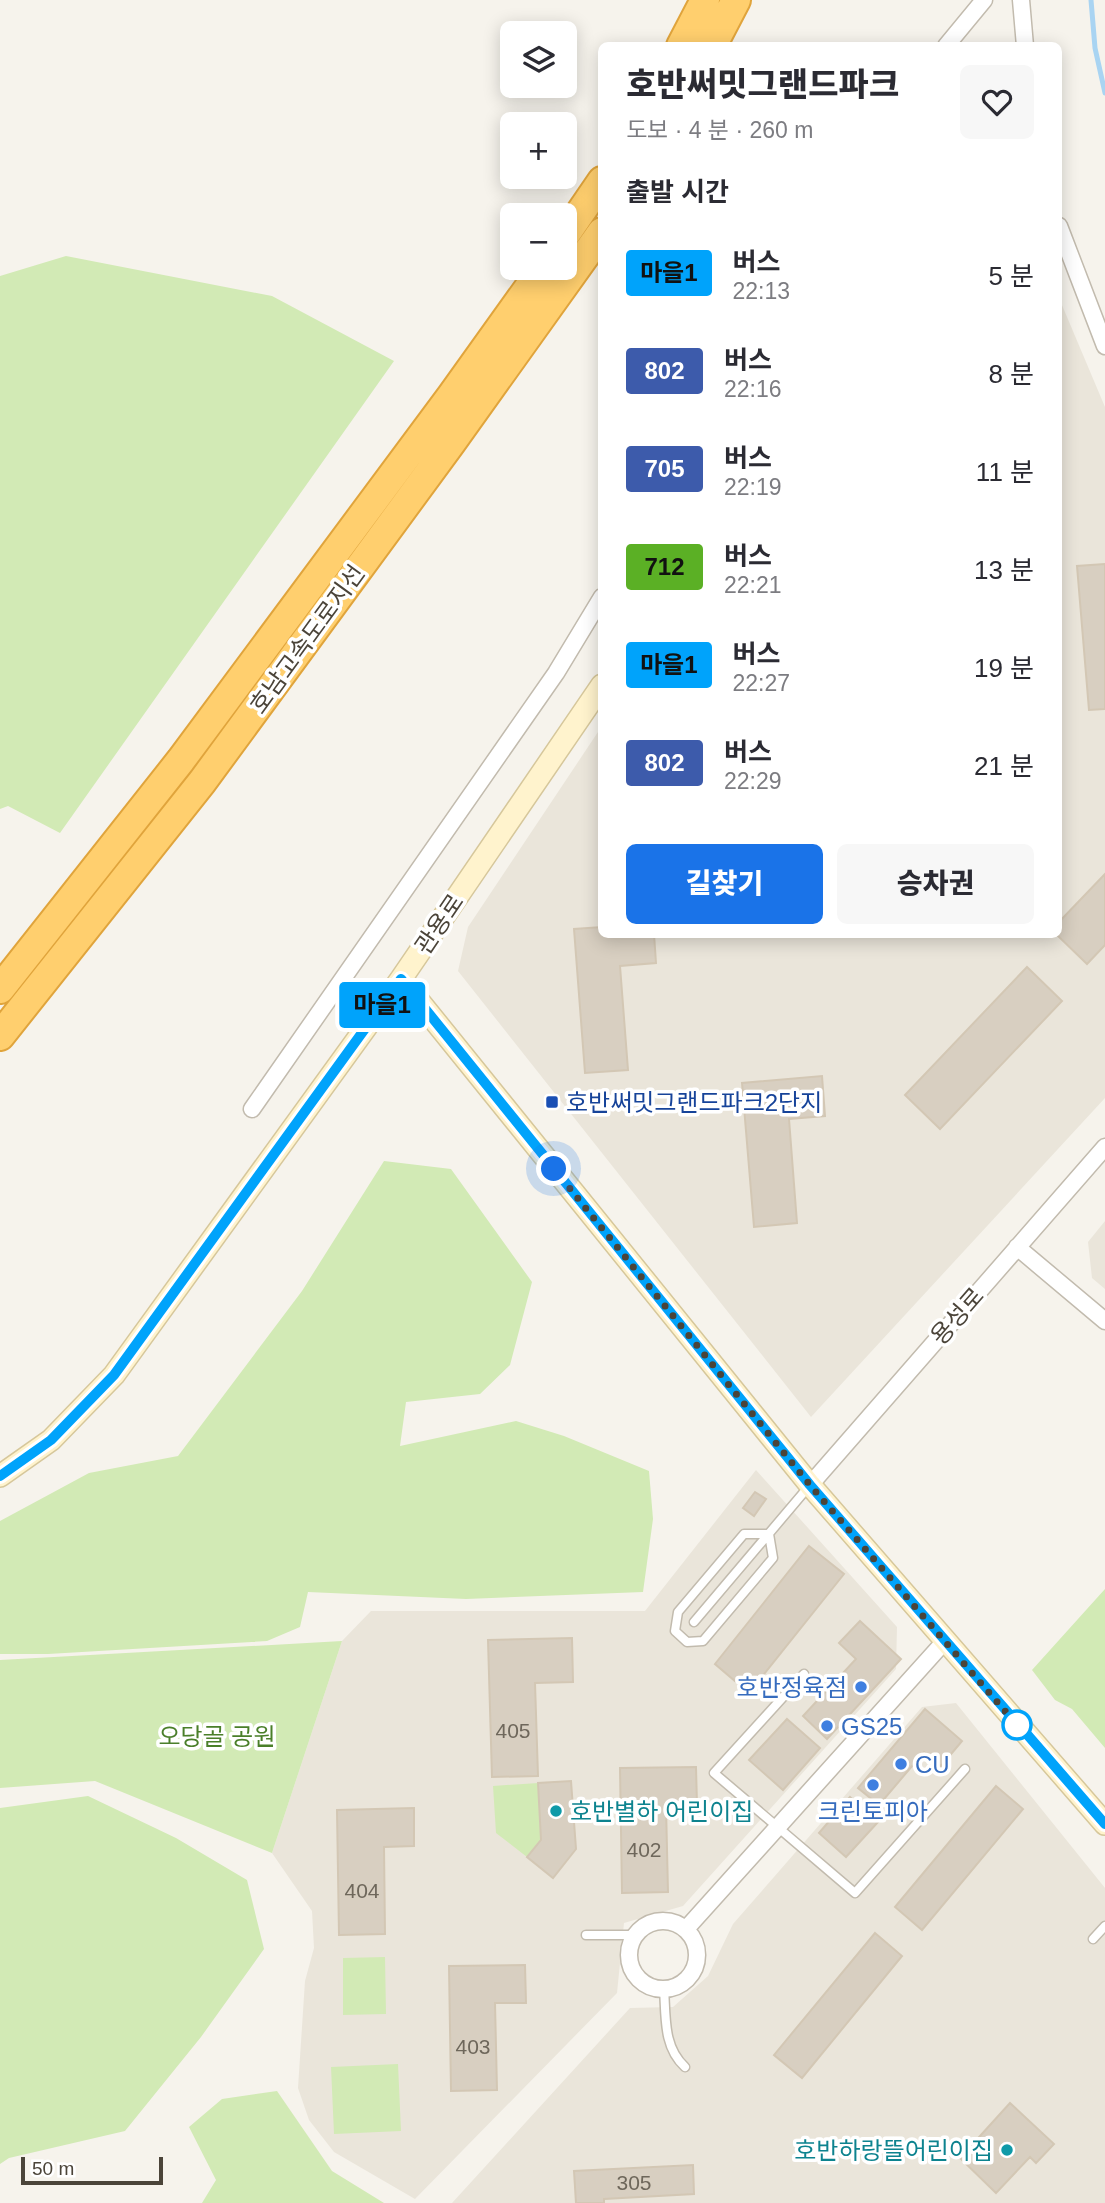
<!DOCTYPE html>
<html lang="ko">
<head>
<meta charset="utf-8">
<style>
  :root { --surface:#fff; --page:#f7f7f7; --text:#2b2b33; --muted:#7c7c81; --accent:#1a73e8 }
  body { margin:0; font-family:Arial,"Noto Sans KR",sans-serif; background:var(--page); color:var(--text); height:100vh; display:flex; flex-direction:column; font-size:26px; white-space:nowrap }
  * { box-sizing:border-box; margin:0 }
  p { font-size:23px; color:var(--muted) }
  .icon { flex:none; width:38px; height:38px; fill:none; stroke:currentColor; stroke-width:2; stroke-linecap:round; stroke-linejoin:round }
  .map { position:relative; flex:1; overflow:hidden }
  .details { position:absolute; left:598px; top:42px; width:464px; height:896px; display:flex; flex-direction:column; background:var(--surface); border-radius:10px; box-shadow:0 4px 18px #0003 }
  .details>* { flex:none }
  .badge { padding:0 14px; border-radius:5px; font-size:24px; line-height:46px }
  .controls { position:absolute; left:500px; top:21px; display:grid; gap:14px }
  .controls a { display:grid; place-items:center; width:77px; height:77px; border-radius:10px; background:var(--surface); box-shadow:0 4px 18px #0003; font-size:35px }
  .scale { position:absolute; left:21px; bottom:18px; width:142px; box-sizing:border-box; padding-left:7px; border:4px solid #4b4439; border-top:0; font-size:19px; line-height:24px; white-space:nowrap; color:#4b4439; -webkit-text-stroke:5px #fff; paint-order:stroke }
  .you { position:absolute; width:35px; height:35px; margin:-18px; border:5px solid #fff; border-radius:50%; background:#1a73e8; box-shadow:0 0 0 10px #1a73e833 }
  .map>.badge { position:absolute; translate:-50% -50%; box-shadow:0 0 0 4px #fff }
  h2 { padding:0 28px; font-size:26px; line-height:63px }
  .round { display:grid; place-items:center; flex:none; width:74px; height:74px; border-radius:10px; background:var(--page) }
  .overview { display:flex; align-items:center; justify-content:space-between; height:119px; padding:0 28px }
  h1 { font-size:33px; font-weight:800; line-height:52px }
  .action { display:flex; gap:14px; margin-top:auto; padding:14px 28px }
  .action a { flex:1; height:80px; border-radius:10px; background:var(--accent); color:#fff; font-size:28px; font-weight:800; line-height:80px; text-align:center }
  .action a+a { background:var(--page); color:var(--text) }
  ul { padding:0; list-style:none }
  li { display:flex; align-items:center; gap:21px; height:98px; padding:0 28px }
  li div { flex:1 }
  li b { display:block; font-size:26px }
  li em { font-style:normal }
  li .badge { min-width:77px; font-weight:700; text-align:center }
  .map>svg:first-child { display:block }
  .residential { fill:#eae5da }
  .green { fill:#d2eab5 }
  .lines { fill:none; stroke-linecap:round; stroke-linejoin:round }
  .stream { stroke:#a9d4f2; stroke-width:5 }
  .building { fill:#d8cfc1; stroke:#d3c7b4; stroke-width:2 }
  .lane-casing { stroke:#c2bbae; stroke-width:11 }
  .street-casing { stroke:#c2bbae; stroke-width:19 }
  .secondary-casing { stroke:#d6c79b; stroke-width:24 }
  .highway-casing { stroke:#e0a43c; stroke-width:32 }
  .lane { stroke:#fff; stroke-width:8 }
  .street { stroke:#fff; stroke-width:16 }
  .secondary { stroke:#fff3cd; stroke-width:21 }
  .highway { stroke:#ffcf6e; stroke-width:28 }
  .line-casing { stroke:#fff; stroke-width:16 }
  .line { stroke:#00a3fb; stroke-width:10 }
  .walk { stroke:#4b4439; stroke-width:7; stroke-dasharray:0 12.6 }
  .transit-dot { fill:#1a4fb4; stroke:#fff; stroke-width:2.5 }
  .shop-dot { fill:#3f7fe0; stroke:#fff; stroke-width:2.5 }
  .stop-dot { fill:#fff; stroke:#00a3fb; stroke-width:3.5 }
  .culture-dot { fill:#0f9aa8; stroke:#fff; stroke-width:2.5 }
  .labels { text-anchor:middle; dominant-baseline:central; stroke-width:7; stroke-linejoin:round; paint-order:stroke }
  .number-label { font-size:21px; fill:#6e675b }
  .street-label { font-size:24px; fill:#4b4439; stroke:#fff }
  .transit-label { font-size:24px; fill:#164399; stroke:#fff; text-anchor:start }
  .shop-label { font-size:24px; fill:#366cbe; stroke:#fff; text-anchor:start }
  .park-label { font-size:24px; fill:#4a7f2a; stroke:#fff }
  .culture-label { font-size:24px; fill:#0d838f; stroke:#fff; text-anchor:start }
</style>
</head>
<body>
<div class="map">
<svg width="1105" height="2203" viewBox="0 0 1105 2203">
  <rect width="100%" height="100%" fill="#f6f3ec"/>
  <path class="residential" d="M1059,298L1105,407V1098L811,1417L458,971L468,927L602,726V934H1059Z
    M1105,1221V1289L1092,1278L1088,1242Z
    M756,1470L897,1627L896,1669L683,1906L624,1923L617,1993L415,2199L334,2152L309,2120L298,2088L305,1981L314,1948L312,1911L272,1853L342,1641L371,1611H645Z
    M956,1703L1105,1888V2203H452L630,2008L673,2007L708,1976L733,1924L922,1707Z"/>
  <path class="green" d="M66,256L272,296L394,361L60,833L8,806L0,809V276Z
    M384,1161L451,1169L532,1282L510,1365L480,1394L406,1402L400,1446L516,1421L564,1436L649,1471L653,1519L643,1592L466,1599L308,1592L300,1627L267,1641L48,1654H0V1521L89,1473L178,1456L302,1291Z
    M1105,1589V1748L1072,1709L1055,1700L1032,1670Z
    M342,1641L272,1853L95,1781L0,1788V1660Z
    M538,1783L541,1840L527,1857L496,1833L493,1786Z
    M88,1796L176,1838L247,1880L264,1949L201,2037L125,2131L9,2158L0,2164V1808Z
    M385,1957L386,2014L343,2015V1958Z
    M398,2064L401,2131L334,2134L331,2067Z
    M277,2091L332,2171L384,2203H202L216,2180L189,2127L222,2099Z"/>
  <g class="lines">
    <path class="stream" d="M1091,0L1095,48L1105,93"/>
  </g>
  <path class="building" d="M1105,564V709L1089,710L1077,566Z
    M1105,874V945L1087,964L1056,934H1059V922Z
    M602,927V934H654L656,963L620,966L628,1070L585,1073L574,929Z
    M1027,967L1062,1001L940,1129L905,1095Z
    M822,1076L825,1116L789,1119L797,1223L754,1227L742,1083Z
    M755,1492L766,1499L754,1516L743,1508Z
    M809,1546L844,1574L749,1693L715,1664Z
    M860,1621L901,1659L827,1739L803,1716L856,1659L839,1643Z
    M572,1638L573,1682L535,1683L538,1776L492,1777L488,1640Z
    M925,1709L962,1741L941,1766L924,1752L879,1805L858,1788Z
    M787,1719L820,1748L783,1790L749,1760Z
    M696,1767L697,1805L666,1806L668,1892L622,1893L620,1768Z
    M571,1781L576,1849L553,1878L527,1857L541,1840L538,1783Z
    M996,1786L1023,1809L922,1930L895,1907Z
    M850,1797L878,1822L846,1857L819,1833Z
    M414,1808V1846L384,1847L385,1934L339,1935L337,1810Z
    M875,1933L902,1956L802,2078L774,2055Z
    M525,1965L526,2003H495L497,2090L451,2091L449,1966Z
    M1010,2103L1054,2144L1036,2163L1030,2157L996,2193L960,2158Z
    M693,2165L694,2194L604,2199V2203H576L574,2171Z"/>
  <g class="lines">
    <defs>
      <path id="lane" d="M744,1534H769L773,1558L703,1641L687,1642L675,1631L678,1612Z
        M694,1622L810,1485
        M804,1674L714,1773L855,1893L965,1769
        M586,1935H636
        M1093,1939L1105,1926
        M664,1988C666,2017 663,2047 685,2067"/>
      <path id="street" d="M1021,0L1025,46
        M946,46L984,0
        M1059,226L1105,346
        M252,1109L556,673L602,597
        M1017,1247L1105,1321
        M810,1485L1105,1147
        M629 1955a34 34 0 1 1 68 0a34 34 0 1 1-68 0Z
        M686,1929L944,1642"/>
      <path id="secondary" d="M401,979L810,1485L1105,1824
        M0,1476L51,1440L114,1375L401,979L602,685"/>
      <path id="highway" d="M681,46L705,0
        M712,46L736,0
        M565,235L602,181
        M0,989L181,760L452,395L543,268
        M0,1036L202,782L451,443L602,232"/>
    </defs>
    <use href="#lane" class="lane-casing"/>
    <use href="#street" class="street-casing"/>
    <use href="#secondary" class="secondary-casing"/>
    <use href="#highway" class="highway-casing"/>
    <use href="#lane" class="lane"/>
    <use href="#street" class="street"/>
    <use href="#secondary" class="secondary"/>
    <use href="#highway" class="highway"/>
  </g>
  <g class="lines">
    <defs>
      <path id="line" d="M0,1476L51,1440L114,1375L401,979L810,1485L1105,1824"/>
    </defs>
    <use href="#line" class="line-casing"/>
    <use href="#line" class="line"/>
    <path class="walk" d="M554,1169L810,1485L1017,1725"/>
  </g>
  <rect class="transit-dot" x="545" y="1095" width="14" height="14" rx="3.5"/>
  <g class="shop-dot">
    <circle cx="861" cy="1687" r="7"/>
    <circle cx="827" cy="1726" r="7"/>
    <circle cx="901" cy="1764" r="7"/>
    <circle cx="873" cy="1785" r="7"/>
  </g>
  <circle class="stop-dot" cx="1017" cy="1725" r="14"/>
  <g class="culture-dot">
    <circle cx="556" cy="1811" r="7"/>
    <circle cx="1007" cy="2150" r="7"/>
  </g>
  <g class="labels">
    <g class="number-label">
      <text x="513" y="1730">405</text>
      <text x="644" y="1849">402</text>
      <text x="362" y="1890">404</text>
      <text x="473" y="2046">403</text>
      <text x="634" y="2182">305</text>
    </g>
    <g class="street-label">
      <text transform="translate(307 639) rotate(-54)">호남고속도로지선</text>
      <text transform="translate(439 924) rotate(-56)">관용로</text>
      <text transform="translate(957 1316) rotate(-49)">용성로</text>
    </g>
    <g class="transit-label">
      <text x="566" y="1102">호반써밋그랜드파크2단지</text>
    </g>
    <g class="shop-label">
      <text x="847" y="1687" text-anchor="end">호반정육점</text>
      <text x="841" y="1726">GS25</text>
      <text x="915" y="1764">CU</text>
      <text x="873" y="1811" text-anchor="middle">크린토피아</text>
    </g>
    <g class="park-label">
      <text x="217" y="1736">오당골 공원</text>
    </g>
    <g class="culture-label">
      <text x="570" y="1811">호반별하 어린이집</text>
      <text x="993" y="2150" text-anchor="end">호반하랑뜰어린이집</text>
    </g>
  </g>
</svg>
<div class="controls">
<a><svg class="icon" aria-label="layers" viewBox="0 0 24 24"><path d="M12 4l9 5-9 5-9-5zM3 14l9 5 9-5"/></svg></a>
<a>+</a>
<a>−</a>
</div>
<div class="scale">50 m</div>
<div class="you" style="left:554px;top:1169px"></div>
<b class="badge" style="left:382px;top:1005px;background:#00a3fb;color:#111">마을1</b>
<section class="details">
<div class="overview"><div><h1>호반써밋그랜드파크</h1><p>도보 · 4 분 · 260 m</p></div><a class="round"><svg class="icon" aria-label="heart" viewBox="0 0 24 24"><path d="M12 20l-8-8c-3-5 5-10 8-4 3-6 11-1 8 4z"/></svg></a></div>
<h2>출발 시간</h2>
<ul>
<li><span class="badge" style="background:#00a3fb;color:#111">마을1</span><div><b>버스</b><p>22:13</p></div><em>5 분</em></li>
<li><span class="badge" style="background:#3d5bab;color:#fff">802</span><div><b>버스</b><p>22:16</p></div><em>8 분</em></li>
<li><span class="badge" style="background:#3d5bab;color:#fff">705</span><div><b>버스</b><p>22:19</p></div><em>11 분</em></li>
<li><span class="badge" style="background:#5bb025;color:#111">712</span><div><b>버스</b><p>22:21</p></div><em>13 분</em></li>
<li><span class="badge" style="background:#00a3fb;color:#111">마을1</span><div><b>버스</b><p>22:27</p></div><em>19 분</em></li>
<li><span class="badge" style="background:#3d5bab;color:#fff">802</span><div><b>버스</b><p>22:29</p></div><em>21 분</em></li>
</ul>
<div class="action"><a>길찾기</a><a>승차권</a></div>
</section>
</div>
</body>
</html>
